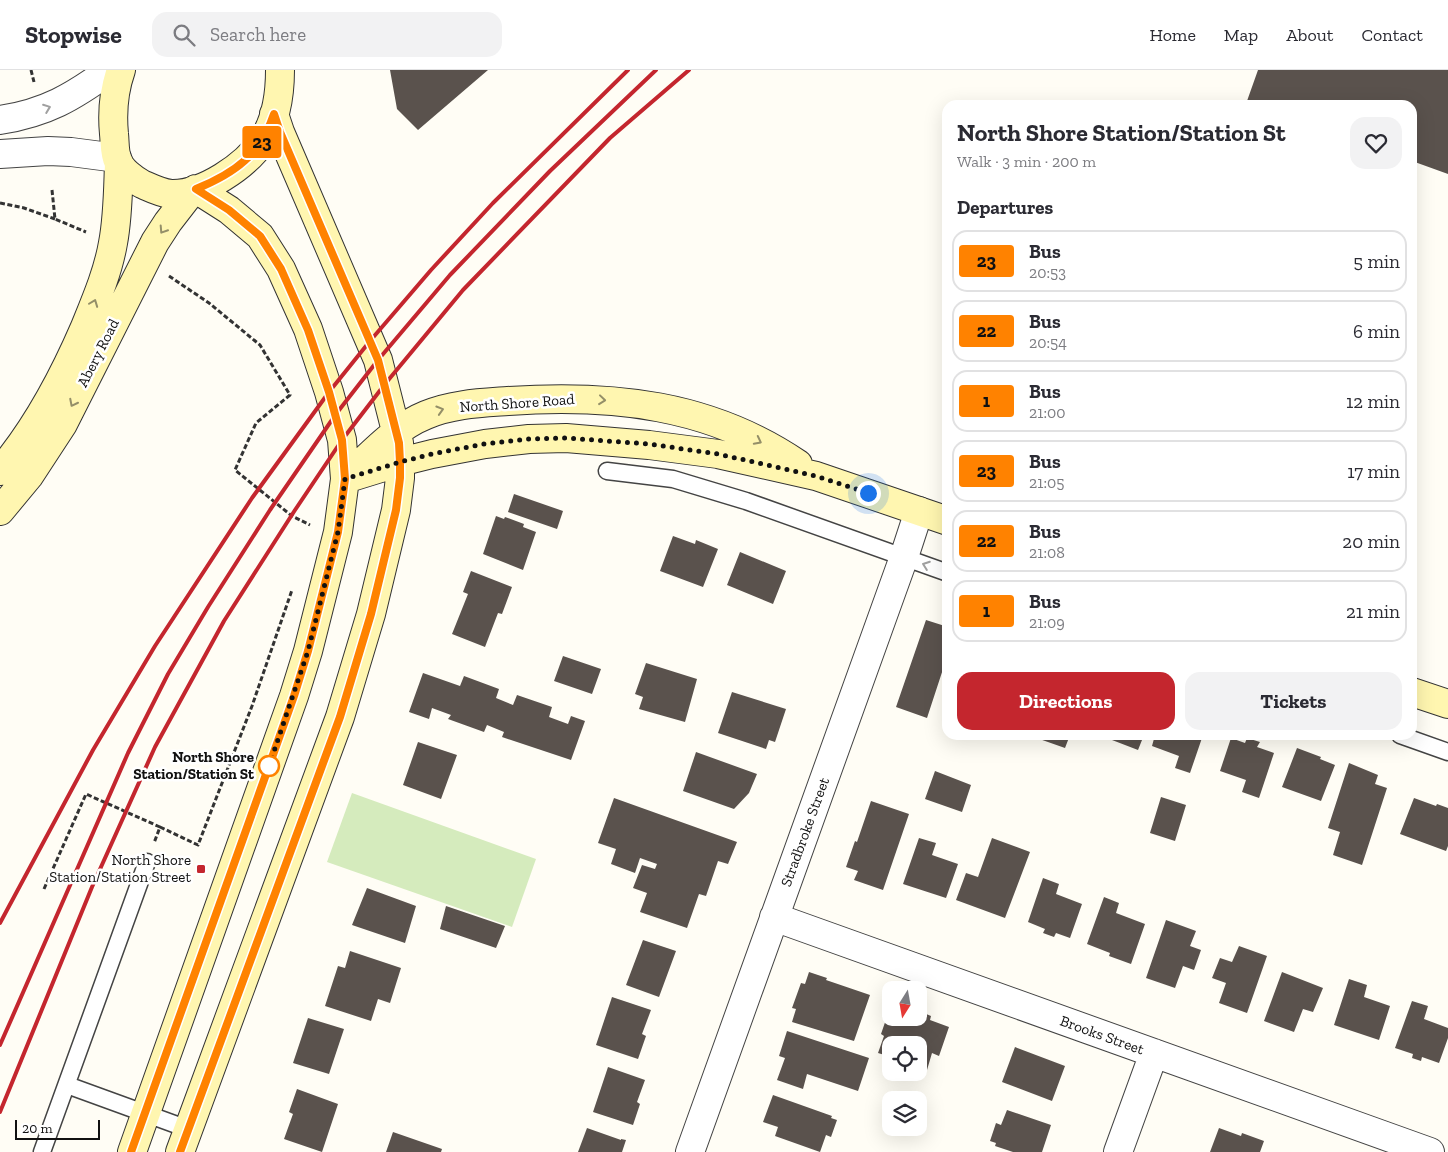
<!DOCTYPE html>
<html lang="en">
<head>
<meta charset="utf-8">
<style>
  :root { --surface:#fff; --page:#f2f2f3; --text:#2b2b33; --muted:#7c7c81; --line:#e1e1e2; --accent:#c4262e }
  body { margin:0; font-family:"Zilla Slab",serif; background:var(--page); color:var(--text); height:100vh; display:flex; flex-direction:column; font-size:19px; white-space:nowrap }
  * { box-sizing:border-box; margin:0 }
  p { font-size:16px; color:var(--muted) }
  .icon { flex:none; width:28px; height:28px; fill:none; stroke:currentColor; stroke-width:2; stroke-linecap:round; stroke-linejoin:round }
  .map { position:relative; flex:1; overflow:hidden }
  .drawer { position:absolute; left:942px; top:30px; width:475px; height:640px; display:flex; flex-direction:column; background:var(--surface); border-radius:15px; box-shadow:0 5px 20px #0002 }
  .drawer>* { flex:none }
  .badge { padding:0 10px; border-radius:4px; font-size:18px; line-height:32px }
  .needle { width:32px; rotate:191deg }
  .tools { position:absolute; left:882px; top:911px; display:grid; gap:10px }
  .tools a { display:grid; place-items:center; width:45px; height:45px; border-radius:10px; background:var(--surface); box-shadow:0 5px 20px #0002; font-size:25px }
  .scale { position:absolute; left:15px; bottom:12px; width:85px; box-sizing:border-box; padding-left:5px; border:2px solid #111; border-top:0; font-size:14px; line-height:18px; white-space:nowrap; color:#111; -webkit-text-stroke:4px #fff; paint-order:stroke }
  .you { position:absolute; width:25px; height:25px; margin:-12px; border:4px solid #fff; border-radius:50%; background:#1a73e8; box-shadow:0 0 0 8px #1a73e833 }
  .map>.badge { position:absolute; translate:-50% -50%; box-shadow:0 0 0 2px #fff }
  h2 { padding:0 15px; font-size:19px; line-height:45px }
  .round { display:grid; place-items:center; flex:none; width:52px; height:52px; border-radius:15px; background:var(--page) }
  .summary { display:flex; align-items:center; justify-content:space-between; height:85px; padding:0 15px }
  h1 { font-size:24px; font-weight:700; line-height:38px }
  .button { display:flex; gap:10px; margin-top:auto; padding:10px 15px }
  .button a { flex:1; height:58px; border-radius:15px; background:var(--accent); color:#fff; font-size:20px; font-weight:700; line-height:58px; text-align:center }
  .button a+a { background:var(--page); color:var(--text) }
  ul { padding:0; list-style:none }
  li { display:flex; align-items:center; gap:15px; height:62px; margin:0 10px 8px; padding:0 5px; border:2px solid var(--line); border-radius:15px }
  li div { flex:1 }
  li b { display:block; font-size:19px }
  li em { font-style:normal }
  li .badge { min-width:55px; font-weight:700; text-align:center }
  header { display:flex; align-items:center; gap:30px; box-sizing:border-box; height:70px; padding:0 25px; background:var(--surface); border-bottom:1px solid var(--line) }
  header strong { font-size:24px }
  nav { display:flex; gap:28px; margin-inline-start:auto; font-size:18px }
  .search { width:350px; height:45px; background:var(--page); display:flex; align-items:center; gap:12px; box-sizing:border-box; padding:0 18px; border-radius:15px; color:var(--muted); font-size:19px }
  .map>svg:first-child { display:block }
  .green { fill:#d5ebbd }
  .building { fill:#5a524d }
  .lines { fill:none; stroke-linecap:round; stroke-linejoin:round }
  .service-casing { stroke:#444; stroke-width:19 }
  .minor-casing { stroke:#444; stroke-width:30 }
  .tertiary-casing { stroke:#444; stroke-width:30 }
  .secondary-casing { stroke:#333; stroke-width:30 }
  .path { stroke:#333; stroke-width:3; stroke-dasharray:5 2.5; stroke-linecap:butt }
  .service { stroke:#fff; stroke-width:16 }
  .minor { stroke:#fff; stroke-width:28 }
  .tertiary { stroke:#fff; stroke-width:28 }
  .secondary { stroke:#fff6b0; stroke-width:28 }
  .rail { stroke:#c4262e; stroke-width:4 }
  .oneway { stroke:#a0a0a0 }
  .oneway2 { stroke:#948f68 }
  .line-casing { stroke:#fff; stroke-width:11 }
  .line { stroke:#ff8200; stroke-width:8 }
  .walk { stroke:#111; stroke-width:5; stroke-dasharray:0 9 }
  .stop-dot { fill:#fff; stroke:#ff8200; stroke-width:2.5 }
  .poi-dot { fill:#c4262e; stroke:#fff; stroke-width:2 }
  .labels { text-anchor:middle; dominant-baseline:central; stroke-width:5; stroke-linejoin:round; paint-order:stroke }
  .street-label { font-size:15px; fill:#111; stroke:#fff }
  .stop-label { font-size:15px; font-weight:bold; fill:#111; stroke:#fff; text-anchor:end }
  .poi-label { font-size:15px; fill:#111; stroke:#fff; text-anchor:end }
</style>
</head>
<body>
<header>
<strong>Stopwise</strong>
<div class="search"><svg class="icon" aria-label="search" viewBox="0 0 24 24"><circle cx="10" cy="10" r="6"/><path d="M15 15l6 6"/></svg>Search here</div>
<nav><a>Home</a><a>Map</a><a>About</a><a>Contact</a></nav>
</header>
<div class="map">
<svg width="1448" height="1082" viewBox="0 0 1448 1082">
  <rect width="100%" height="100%" fill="#fffdf5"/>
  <path class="green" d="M352,723L536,789L512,857L327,792Z"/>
  <path class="building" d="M390,0H488L418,60L397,39Z
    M1258,0H1448V104L1412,91V35H1258L1247,31Z
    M514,424L563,441L557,459L508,442Z
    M496,446L504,449L505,447L524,454L523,457L536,462L523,500L483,484Z
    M673,466L695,474L696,470L718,479L703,517L660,501Z
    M740,482L786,501L773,534L727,515Z
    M471,501L512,517L502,544L498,543L485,577L452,564L468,524L463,522Z
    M926,550L948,557V594L945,593L927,648L896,637Z
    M563,586L601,599L592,624L554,611Z
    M646,593L697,609L685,652L639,639L643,627L635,624Z
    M423,603L460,616L464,606L499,619L496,628L513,635L517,625L552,637L549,647L568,654L571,646L585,651L571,690L502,667L504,662L487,655L484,662L448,649L451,645L432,638L429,649L409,642Z
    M732,622L786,639L775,672L769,670L766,679L718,663Z
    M1028,665H1070L1065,678Z
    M1099,665H1144L1138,680Z
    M1155,665H1203L1190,703L1175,698L1179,686L1152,676Z
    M1231,668L1245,673L1247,668L1260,672L1257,677L1274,683L1259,728L1242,722L1246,710L1220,701Z
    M418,672L457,685L441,729L403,715Z
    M1297,678L1321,687L1320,689L1335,695L1321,731L1282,717Z
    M696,682L757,704L749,723L734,739L683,721Z
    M1349,693L1378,705L1375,714L1387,718L1362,795L1333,785L1340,762L1328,758Z
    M935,701L971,715L962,742L925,729Z
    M1161,727L1186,735L1175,771L1150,763Z
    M614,728L737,772L728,794L718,791L706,826L699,824L687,858L640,842L647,823L633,818L642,795L655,799L657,794L640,788L635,803L611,794L616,779L598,773Z
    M1414,728L1436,736L1437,734L1448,738V776L1446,781L1400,764Z
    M871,731L909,744L883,820L854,810L858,801L846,797L855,771L857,772Z
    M919,768L936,773L932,785L958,794L946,828L903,814Z
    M992,768L1030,782L1005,848L956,830L966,803L978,807Z
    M1043,808L1059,814L1056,824L1082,834L1070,868L1056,863L1054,867L1043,863L1045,859L1028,852Z
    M367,818L416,836L405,873L352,855Z
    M1104,827L1119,833L1116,843L1145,854L1131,894L1109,886L1110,883L1087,874Z
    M446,836L505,856L496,878L440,859Z
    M1166,850L1196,861L1190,876L1201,880L1194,900L1183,896L1175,918L1146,908Z
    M643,870L676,881L659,927L626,915Z
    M1239,876L1267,886L1247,943L1219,933L1226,913L1212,908L1220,888L1232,892Z
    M350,881L401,898L390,933L378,929L371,951L325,936L338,896L345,898Z
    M809,902L827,908L826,910L870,925L854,971L792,952L796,939L792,938L801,913L805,914Z
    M1282,902L1323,918L1313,942L1303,939L1294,962L1264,951Z
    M1349,909L1367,915L1364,927L1390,936L1379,970L1334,955Z
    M612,927L651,940L642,964L646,966L638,989L596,975Z
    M1412,931L1428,936L1424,949L1448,958V968L1439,993L1422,987L1421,991L1412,988L1413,984L1395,978Z
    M891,935V948H919V941L931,946L930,950L949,957L939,986L932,983L927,1000L919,997V975H891V987L878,983L884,966L881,964Z
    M308,948L344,959L329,1004L293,993Z
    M787,961L869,988L858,1021L807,1004L803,1019L777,1010L785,988L779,986Z
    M1015,977L1065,996L1052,1031L1002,1012Z
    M608,997L645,1010L637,1032L640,1034L633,1055L593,1042Z
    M297,1019L338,1034L322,1082L284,1069L293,1044L289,1042Z
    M773,1025L832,1046L831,1048L837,1050L831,1067L826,1065L820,1082L775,1066L778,1057L763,1052Z
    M1007,1040L1051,1055L1042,1082H1013L995,1076L996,1073L990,1071L996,1053L1001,1055Z
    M587,1058L621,1070V1069L626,1070L622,1082H578Z
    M1219,1058L1241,1066L1242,1063L1264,1071L1260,1082H1210Z
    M393,1062L442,1079L441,1082H386Z"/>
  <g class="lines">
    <defs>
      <path id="service" d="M607,401L673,409L746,431L948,503
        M1400,665L1448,682
        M67,1015L188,1059
        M42,1082L147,792"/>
      <path id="minor" d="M774,847L1430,1082
        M690,1082L904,487L919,441
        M1118,1082L1154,983"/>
      <path id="tertiary" d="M0,50C46,43 73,27 110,0
        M0,84L48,81L71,82L117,88"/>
      <path id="secondary" d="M121,0C114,20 112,43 114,64C115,72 114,83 118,91C121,100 133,109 142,114C151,118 161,123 171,124C203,125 246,96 263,70C277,49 280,24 280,0
        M0,401C37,358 63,308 85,257C96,230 108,202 113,173C118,147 118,120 119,93
        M349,405C372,383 396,357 426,345C452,334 481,333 508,331C612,324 710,334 798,394
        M345,409L400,392L432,384L485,374L529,369L566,368L649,375L718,384L816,406L948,451
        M0,441L29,406L63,354L155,172L168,152L192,121
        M1412,622L1448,634
        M132,1082L294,626L308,581L338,462L345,409L342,370L329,322L308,259L281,199L260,166L229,140L196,119
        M180,1082L340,647L371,544L396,440L400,408V392L399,373L378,290L280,62L274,44"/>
    </defs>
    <use href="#service" class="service-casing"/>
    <use href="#minor" class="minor-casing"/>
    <use href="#tertiary" class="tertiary-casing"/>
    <use href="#secondary" class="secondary-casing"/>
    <path class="path" d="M31,0L34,12
      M52,120L55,149L86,162
      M0,133L24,138L55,149
      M169,206L209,233L260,275L290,325L256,353L235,400L292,446L310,455
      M160,757L198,775L252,636L292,520
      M44,819L86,724L160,757L154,773"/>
    <use href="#service" class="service"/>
    <use href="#minor" class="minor"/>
    <use href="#tertiary" class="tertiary"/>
    <use href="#secondary" class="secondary"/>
    <path class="rail" d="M0,853L93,680L155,576L252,428L329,322L370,271L431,200L493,133L628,0
      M0,975L128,683L168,604L208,537L270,440L336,344L378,290L450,205L550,101L656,0
      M0,1042L92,817L155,677L224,551L295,440L342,370L385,314L463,220L610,68L689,0"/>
  </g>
  <defs><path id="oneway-chevron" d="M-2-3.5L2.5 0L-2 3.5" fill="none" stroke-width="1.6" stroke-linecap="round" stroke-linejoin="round" transform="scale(1.25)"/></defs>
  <g class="oneway">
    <use href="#oneway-chevron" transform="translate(47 38) rotate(-21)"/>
    <use href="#oneway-chevron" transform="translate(926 495) rotate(-160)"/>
  </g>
  <g class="oneway2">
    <use href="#oneway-chevron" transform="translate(163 160) rotate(123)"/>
    <use href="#oneway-chevron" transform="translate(94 233) rotate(-69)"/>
    <use href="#oneway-chevron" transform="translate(602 330) rotate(6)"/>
    <use href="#oneway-chevron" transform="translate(73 333) rotate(117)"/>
    <use href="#oneway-chevron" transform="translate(440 340) rotate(-17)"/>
    <use href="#oneway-chevron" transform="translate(758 371) rotate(27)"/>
  </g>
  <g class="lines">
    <defs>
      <path id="line" d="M131,1082L294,626L308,581L338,462L345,409L342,370L329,322L308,260L281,199L260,166L229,140L196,119C235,103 260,85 274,44L280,62L378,290L399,373L400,392V408L396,440L371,544L340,647L180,1082"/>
    </defs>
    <use href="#line" class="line-casing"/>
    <use href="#line" class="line"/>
    <path class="walk" d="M269,696L308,581L338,462L345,409L400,392L432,384L484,374L529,369L566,368L649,374L718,384L816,406L868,423"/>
  </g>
  <circle class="stop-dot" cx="269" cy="696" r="10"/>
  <rect class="poi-dot" x="196" y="794" width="10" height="10" rx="2.5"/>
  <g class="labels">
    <g class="street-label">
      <text transform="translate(98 283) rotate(-63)">Abery Road</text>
      <text transform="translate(517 333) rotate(-4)">North Shore Road</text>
      <text transform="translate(805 762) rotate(-70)">Stradbroke Street</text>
      <text transform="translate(1102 965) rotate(20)">Brooks Street</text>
    </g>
    <g class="stop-label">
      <text x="254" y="687">North Shore<tspan x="254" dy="17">Station/Station St</tspan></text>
    </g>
    <g class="poi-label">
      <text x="191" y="790">North Shore<tspan x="191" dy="17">Station/Station Street</tspan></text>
    </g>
  </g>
</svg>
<div class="tools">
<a><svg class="needle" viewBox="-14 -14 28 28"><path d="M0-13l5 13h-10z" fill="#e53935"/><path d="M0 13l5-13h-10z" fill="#7c7c81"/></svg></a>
<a><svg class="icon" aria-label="locate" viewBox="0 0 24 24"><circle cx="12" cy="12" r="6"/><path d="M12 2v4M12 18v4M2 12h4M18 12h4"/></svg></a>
<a><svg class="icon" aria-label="layers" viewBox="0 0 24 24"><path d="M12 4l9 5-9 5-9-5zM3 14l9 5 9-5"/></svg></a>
</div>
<div class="scale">20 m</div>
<div class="you" style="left:868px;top:423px"></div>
<b class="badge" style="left:262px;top:72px;background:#ff8200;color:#111">23</b>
<section class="drawer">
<div class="summary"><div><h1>North Shore Station/Station St</h1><p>Walk · 3 min · 200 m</p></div><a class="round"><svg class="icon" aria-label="heart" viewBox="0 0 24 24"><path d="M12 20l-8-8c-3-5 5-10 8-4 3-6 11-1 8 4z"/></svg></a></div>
<h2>Departures</h2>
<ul>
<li><span class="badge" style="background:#ff8200;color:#111">23</span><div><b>Bus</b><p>20:53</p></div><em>5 min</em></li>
<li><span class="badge" style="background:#ff8200;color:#111">22</span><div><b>Bus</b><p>20:54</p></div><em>6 min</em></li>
<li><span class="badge" style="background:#ff8200;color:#111">1</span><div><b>Bus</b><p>21:00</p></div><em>12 min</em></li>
<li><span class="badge" style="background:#ff8200;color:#111">23</span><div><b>Bus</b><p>21:05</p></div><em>17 min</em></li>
<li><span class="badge" style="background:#ff8200;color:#111">22</span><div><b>Bus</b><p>21:08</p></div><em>20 min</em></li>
<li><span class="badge" style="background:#ff8200;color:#111">1</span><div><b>Bus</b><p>21:09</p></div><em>21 min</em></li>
</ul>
<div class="button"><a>Directions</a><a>Tickets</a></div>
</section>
</div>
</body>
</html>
